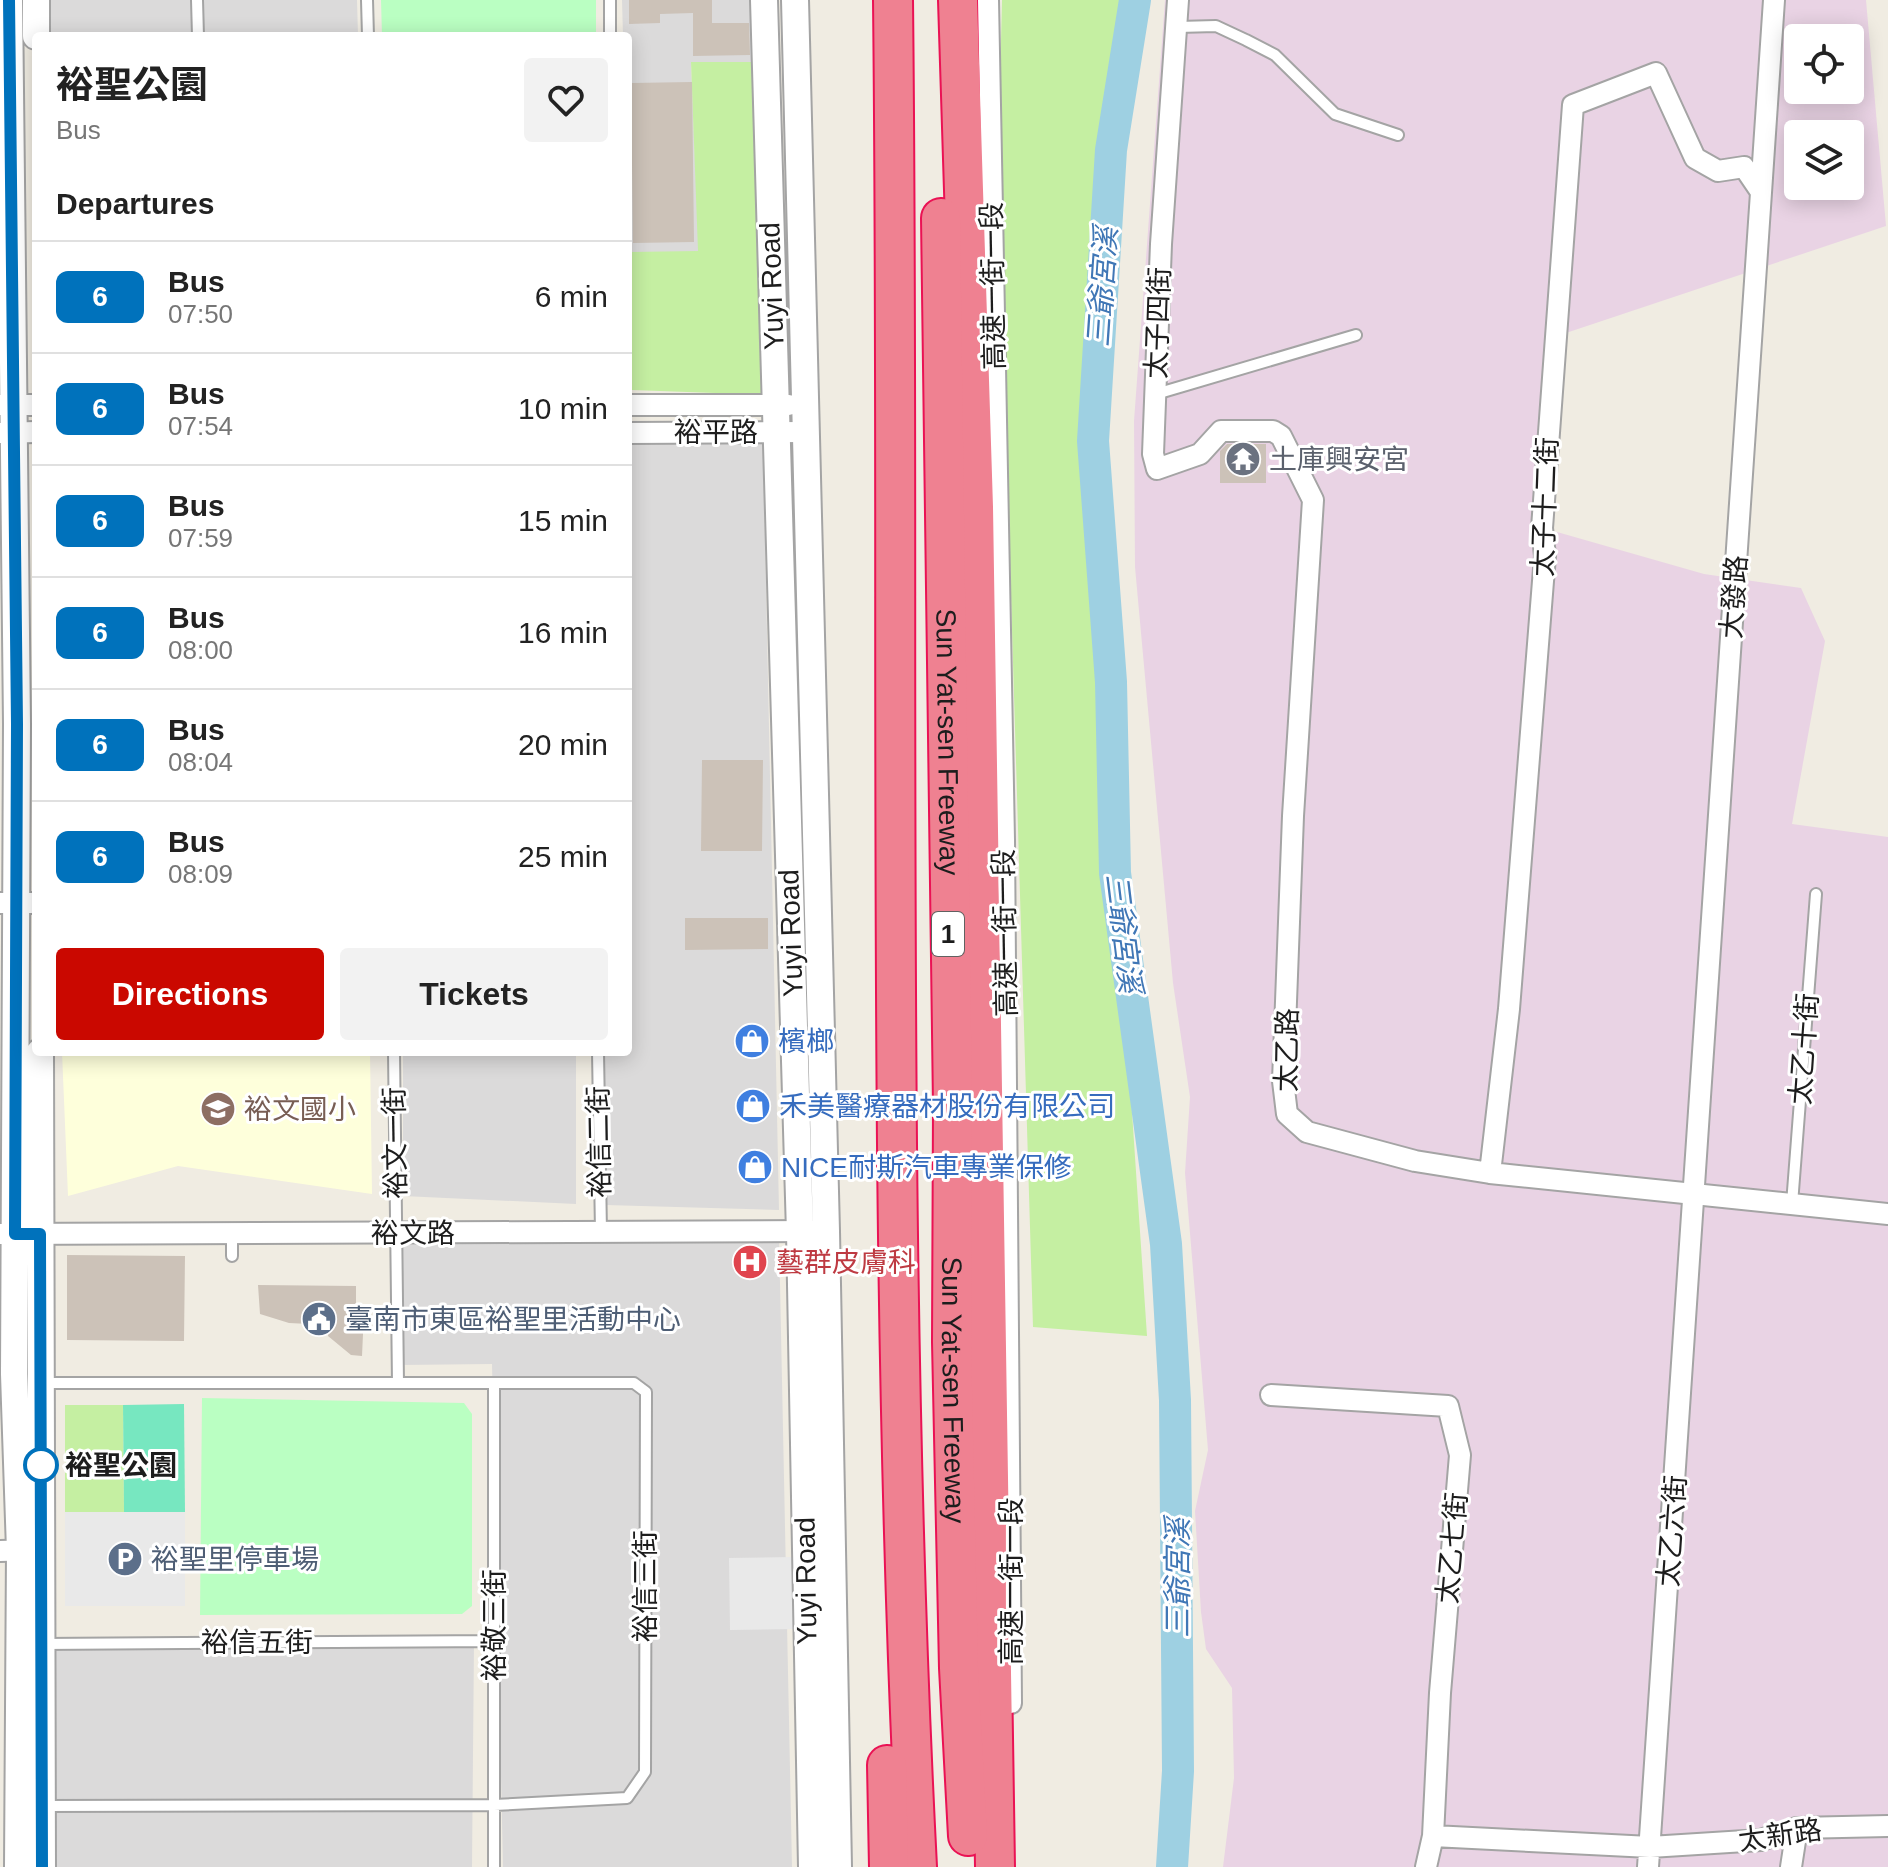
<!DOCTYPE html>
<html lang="en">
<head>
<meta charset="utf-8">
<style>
  :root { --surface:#fff; --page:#f2f2f2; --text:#222; --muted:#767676; --line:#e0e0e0; --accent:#ca0800 }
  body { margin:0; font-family:Arial,"Noto Sans TC",sans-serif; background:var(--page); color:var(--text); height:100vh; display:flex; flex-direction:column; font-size:30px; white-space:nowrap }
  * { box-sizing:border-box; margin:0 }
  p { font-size:26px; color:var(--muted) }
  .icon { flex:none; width:44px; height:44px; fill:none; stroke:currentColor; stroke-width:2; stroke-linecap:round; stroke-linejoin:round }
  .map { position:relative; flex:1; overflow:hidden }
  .drawer { position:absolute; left:32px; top:32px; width:600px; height:1024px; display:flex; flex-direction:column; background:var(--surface); border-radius:8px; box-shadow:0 4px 20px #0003 }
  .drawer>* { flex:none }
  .badge { padding:0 16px; border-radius:12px; font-size:28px; line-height:52px }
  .controls { position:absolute; left:1784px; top:24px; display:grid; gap:16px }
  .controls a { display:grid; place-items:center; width:80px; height:80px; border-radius:8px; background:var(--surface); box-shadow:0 4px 20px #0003; font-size:40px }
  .map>.badge { position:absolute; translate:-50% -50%; box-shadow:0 0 0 4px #fff }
  h2 { padding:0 24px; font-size:30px; line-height:72px }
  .round { display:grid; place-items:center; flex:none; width:84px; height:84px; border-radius:8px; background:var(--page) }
  .headline { display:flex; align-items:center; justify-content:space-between; height:136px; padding:0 24px }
  h1 { font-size:38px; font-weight:700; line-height:60px }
  .button { display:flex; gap:16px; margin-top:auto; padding:16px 24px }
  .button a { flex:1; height:92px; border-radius:8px; background:var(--accent); color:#fff; font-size:32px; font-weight:700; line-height:92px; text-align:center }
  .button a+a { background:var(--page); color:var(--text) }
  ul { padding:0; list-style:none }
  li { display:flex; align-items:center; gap:24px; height:112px; padding:0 24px; border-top:2px solid var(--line) }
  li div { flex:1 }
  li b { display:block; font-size:30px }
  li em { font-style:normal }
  li .badge { min-width:88px; font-weight:700; text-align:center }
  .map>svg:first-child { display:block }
  .residential { fill:#dbdada }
  .industrial { fill:#e9d3e4; fill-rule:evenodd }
  .education { fill:#feffdb }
  .grass { fill:#c5efa2 }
  .park { fill:#baffc2 }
  .pitch { fill:#77e7c0 }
  .parking { fill:#e9e9e9 }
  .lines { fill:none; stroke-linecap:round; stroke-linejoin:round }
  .river { stroke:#9ed0e2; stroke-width:32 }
  .building { fill:#ccc2b8 }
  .service-casing { stroke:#a4a4a4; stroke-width:14 }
  .minor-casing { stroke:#a4a4a4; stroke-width:24 }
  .tertiary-casing { stroke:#a4a4a4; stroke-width:30 }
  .motorway-casing { stroke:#ea1254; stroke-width:42 }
  .service { stroke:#fff; stroke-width:10 }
  .minor { stroke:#fff; stroke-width:20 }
  .tertiary { stroke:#fff; stroke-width:26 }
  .motorway { stroke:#ef8191; stroke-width:38 }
  .line-casing { stroke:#fff; stroke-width:18 }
  .line { stroke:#0072bc; stroke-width:12 }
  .stop-dot { fill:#fff; stroke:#0072bc; stroke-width:4 }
  .labels { text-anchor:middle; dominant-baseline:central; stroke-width:6; stroke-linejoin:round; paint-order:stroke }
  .shield { fill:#fff; stroke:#616161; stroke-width:2 }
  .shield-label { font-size:26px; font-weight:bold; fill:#1d1d1d }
  .street-label { font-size:28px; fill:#1d1d1d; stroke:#fff }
  .worship-label { font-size:28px; fill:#5b616d; stroke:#fff; text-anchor:start }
  .shop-label { font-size:28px; fill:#366cbe; stroke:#fff; text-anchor:start }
  .education-label { font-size:28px; fill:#785e54; stroke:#fff; text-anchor:start }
  .health-label { font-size:28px; fill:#be3a42; stroke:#fff; text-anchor:start }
  .service-label { font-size:28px; fill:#4e5e75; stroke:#fff; text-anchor:start }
  .stop-label { font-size:28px; font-weight:bold; fill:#1d1d1d; stroke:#fff; text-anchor:start }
  .water-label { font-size:30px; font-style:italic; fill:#4077b6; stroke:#fff }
</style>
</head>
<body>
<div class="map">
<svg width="1888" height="1867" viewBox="0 0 1888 1867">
  <rect width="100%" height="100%" fill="#f0ece2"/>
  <path class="residential" d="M48,0H357L358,36H47Z
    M622,0H754L756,62H691L699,252H630L628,36H623Z
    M628,303H632V390H628Z
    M628,439H763L779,1210L606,1205L603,1052H628Z
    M403,1052H576V1204L403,1196Z
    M779,1235L792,1867H503L492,1364L400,1365L398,1238Z
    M474,1642L472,1867H48L51,1647Z"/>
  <path class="industrial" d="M1165,0H1866L1886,226L1548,339L1543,528L1704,574L1801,588L1825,641L1792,824L1888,837V1867H1223L1234,1778L1232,1688L1206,1649L1201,1612L1195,1511L1208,1450L1185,1173L1190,1097L1173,983L1135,567L1134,421ZM1798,38H1850V90H1798ZM1798,134H1850V186H1798Z"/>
  <path class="education" d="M62,1052H370L372,1194L178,1166L68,1196Z"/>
  <path class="grass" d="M1002,0H1123L1087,440L1147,1336L1033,1327L998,163Z
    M691,62H756L771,395L632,390L630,252L698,251Z
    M65,1405H123L124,1512H65Z"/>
  <path class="park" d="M381,0H596V36H382Z
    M202,1398L464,1403L472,1414V1606L462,1614L200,1615Z"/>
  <path class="pitch" d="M184,1404L185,1512H124L123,1405Z"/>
  <path class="parking" d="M65,1512H185V1606H65Z
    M794,1557L796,1629L730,1630L729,1558Z"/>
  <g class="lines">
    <path class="river" d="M1135,0L1111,150L1093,441L1111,682L1115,873L1166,1244L1175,1400L1178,1771L1172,1867"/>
  </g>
  <path class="building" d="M629,0H712V23H749L750,55L693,56V13L660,14V23L629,24Z
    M692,82L694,242L633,243L631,83Z
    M1227,444H1266V483H1220V451Z
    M702,760H763L762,851H701Z
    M685,918H768V949L685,950Z
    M67,1255L185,1256L184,1341L67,1340Z
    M258,1285L356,1286V1313L364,1312L362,1356L351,1355L328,1336L329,1325L289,1323L260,1314Z"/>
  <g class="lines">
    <defs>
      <path id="service" d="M197,0L198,36
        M367,0L368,36
        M610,0V36
        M1178,27L1216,26L1246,40L1275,55L1335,114L1398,135
        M1156,394L1356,335
        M394,1052L398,1383
        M598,1052L601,1232
        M1792,1204L1816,894
        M232,1256V1232
        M41,1383H634L646,1392L645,1772L627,1798L494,1805L42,1806
        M41,1644L496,1641
        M494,1867V1383"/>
      <path id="minor" d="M988,0L1004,840L1011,1703
        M1178,0L1161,244L1153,454L1157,469L1200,454L1221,431H1273L1281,436L1313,500L1293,816L1283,1081L1287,1114L1307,1132L1415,1161L1490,1173L1888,1214
        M0,405H36
        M628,405H789
        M0,433L36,432
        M628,433L805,432
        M0,903H36
        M1490,1173L1509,1009L1545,556L1542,528L1573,105L1656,73L1695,158L1718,171L1744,167L1761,192
        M0,1234L814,1231
        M1271,1395L1448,1406L1460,1455L1440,1693L1433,1836L1426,1867
        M0,1551L34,1550
        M1433,1836L1650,1847L1761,1840L1797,1828L1888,1826
        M1648,1867L1774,0
        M1791,1867L1797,1828"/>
      <path id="tertiary" d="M9,0L17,724L14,1374L20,1550L18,1867
        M36,0V36
        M764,0L800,1232L812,1867
        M795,0L826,1231L838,1867
        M40,1052L42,1867"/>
      <g id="motorway">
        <path d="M893,0C900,622 885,1245 917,1867"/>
        <path d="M958,0L974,507L995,1867"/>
        <path id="s1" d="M941,218L953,1106L952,1342L959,1668L968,1836"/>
        <path d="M887,1765L889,1867"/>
      </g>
    </defs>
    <use href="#service" class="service-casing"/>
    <use href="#minor" class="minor-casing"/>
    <use href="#tertiary" class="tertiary-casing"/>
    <use href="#motorway" class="motorway-casing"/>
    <use href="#service" class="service"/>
    <use href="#minor" class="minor"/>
    <use href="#tertiary" class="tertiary"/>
    <use href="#motorway" class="motorway"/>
  </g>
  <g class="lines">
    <defs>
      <path id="line" d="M9,0L17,724L15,1234H40L42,1867"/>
    </defs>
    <use href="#line" class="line-casing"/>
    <use href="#line" class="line"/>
  </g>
  <defs>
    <symbol id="temple-disc" viewBox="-11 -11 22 22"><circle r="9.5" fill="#6b7280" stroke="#fff"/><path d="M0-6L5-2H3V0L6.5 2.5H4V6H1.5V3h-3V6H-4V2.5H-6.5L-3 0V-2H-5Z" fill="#fff"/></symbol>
    <symbol id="shop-disc" viewBox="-11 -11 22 22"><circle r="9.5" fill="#3f7fe0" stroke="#fff"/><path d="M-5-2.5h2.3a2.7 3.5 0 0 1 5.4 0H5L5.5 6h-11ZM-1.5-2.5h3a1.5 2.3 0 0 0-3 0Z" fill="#fff"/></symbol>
    <symbol id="school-disc" viewBox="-11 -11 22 22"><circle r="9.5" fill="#8d6e63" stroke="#fff"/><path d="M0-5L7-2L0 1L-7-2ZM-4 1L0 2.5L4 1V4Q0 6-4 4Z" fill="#fff"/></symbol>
    <symbol id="hospital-disc" viewBox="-11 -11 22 22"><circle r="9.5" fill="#e0444e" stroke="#fff"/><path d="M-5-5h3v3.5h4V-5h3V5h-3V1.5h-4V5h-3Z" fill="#fff"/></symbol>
    <symbol id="civic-disc" viewBox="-11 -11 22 22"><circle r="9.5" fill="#5c6f8a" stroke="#fff"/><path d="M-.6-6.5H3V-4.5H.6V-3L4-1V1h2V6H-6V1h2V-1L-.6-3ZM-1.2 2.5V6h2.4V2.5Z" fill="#fff"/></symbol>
    <symbol id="parking-disc" viewBox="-11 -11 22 22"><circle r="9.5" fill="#5c6f8a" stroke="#fff"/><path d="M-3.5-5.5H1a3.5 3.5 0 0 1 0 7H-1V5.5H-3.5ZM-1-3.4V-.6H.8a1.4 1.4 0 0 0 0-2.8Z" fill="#fff"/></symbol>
  </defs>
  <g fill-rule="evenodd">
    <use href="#temple-disc" x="1223" y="439" width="40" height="40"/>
    <use href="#shop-disc" x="732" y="1021" width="40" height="40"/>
    <use href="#shop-disc" x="733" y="1086" width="40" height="40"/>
    <use href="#school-disc" x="198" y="1089" width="40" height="40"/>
    <use href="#shop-disc" x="735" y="1147" width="40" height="40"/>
    <use href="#hospital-disc" x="730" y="1242" width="40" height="40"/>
    <use href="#civic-disc" x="299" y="1299" width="40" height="40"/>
    <use href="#parking-disc" x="105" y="1539" width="40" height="40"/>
  </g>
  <circle class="stop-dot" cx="41" cy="1465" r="16"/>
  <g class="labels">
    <rect class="shield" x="932" y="912" width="32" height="44" rx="6"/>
    <g class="shield-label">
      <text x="948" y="934">1</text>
    </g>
    <g class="street-label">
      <text transform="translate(772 286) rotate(-92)">Yuyi Road</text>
      <text transform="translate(993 286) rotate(-91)">高速一街一段</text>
      <text transform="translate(1158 323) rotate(-88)">太子四街</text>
      <text x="716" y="432">裕平路</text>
      <text transform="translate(1545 507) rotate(-88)">太子十二街</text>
      <text transform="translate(1734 597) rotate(-86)">大發路</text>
      <text stroke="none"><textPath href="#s1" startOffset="524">Sun Yat-sen Freeway</textPath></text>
      <text transform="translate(791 933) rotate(-92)">Yuyi Road</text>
      <text transform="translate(1005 933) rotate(-91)">高速一街一段</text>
      <text transform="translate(1804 1049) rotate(-86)">太乙十街</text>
      <text transform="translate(1287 1050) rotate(-89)">太乙路</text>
      <text transform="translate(599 1142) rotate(-91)">裕信二街</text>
      <text transform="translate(395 1143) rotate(-91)">裕文一街</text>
      <text x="413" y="1233">裕文路</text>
      <text stroke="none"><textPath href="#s1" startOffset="1172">Sun Yat-sen Freeway</textPath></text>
      <text transform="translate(1672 1531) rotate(-86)">太乙六街</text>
      <text transform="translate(1452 1548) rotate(-85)">太乙七街</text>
      <text transform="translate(806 1581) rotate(-91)">Yuyi Road</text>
      <text transform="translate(1011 1581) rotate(-90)">高速一街一段</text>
      <text transform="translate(645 1586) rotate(-90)">裕信三街</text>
      <text transform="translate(494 1625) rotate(-90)">裕敬三街</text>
      <text x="257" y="1642">裕信五街</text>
      <text transform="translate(1780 1835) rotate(-8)">太新路</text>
    </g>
    <g class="worship-label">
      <text x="1269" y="459">土庫興安宮</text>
    </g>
    <g class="shop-label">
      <text x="778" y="1041">檳榔</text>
      <text x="779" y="1106">禾美醫療器材股份有限公司</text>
      <text x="781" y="1167">NICE耐斯汽車專業保修</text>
    </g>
    <g class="education-label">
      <text x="244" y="1109">裕文國小</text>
    </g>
    <g class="health-label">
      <text x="776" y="1262">藝群皮膚科</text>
    </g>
    <g class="service-label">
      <text x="345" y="1319">臺南市東區裕聖里活動中心</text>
      <text x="151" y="1559">裕聖里停車場</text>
    </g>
    <g class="stop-label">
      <text x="65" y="1465">裕聖公園</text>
    </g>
    <g class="water-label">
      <text transform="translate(1102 287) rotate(-86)">三爺宮溪</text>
      <text transform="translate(1124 933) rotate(83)">三爺宮溪</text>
      <text transform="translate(1177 1578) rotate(-90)">三爺宮溪</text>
    </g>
  </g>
</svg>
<div class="controls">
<a><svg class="icon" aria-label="locate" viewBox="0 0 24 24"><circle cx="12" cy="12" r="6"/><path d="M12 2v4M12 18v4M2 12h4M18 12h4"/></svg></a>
<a><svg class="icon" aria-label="layers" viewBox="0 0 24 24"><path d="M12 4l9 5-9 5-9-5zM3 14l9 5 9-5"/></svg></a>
</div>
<section class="drawer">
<div class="headline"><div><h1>裕聖公園</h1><p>Bus</p></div><a class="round"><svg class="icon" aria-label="heart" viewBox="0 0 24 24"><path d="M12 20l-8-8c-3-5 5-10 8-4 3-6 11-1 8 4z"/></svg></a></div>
<h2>Departures</h2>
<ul>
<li><span class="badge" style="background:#0072bc;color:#fff">6</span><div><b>Bus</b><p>07:50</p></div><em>6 min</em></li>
<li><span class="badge" style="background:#0072bc;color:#fff">6</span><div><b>Bus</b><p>07:54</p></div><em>10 min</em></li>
<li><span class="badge" style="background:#0072bc;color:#fff">6</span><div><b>Bus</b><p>07:59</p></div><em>15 min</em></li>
<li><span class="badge" style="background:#0072bc;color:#fff">6</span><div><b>Bus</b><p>08:00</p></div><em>16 min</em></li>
<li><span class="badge" style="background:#0072bc;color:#fff">6</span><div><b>Bus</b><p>08:04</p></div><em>20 min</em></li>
<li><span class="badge" style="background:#0072bc;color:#fff">6</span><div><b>Bus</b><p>08:09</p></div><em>25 min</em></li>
</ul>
<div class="button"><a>Directions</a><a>Tickets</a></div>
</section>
</div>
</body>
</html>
